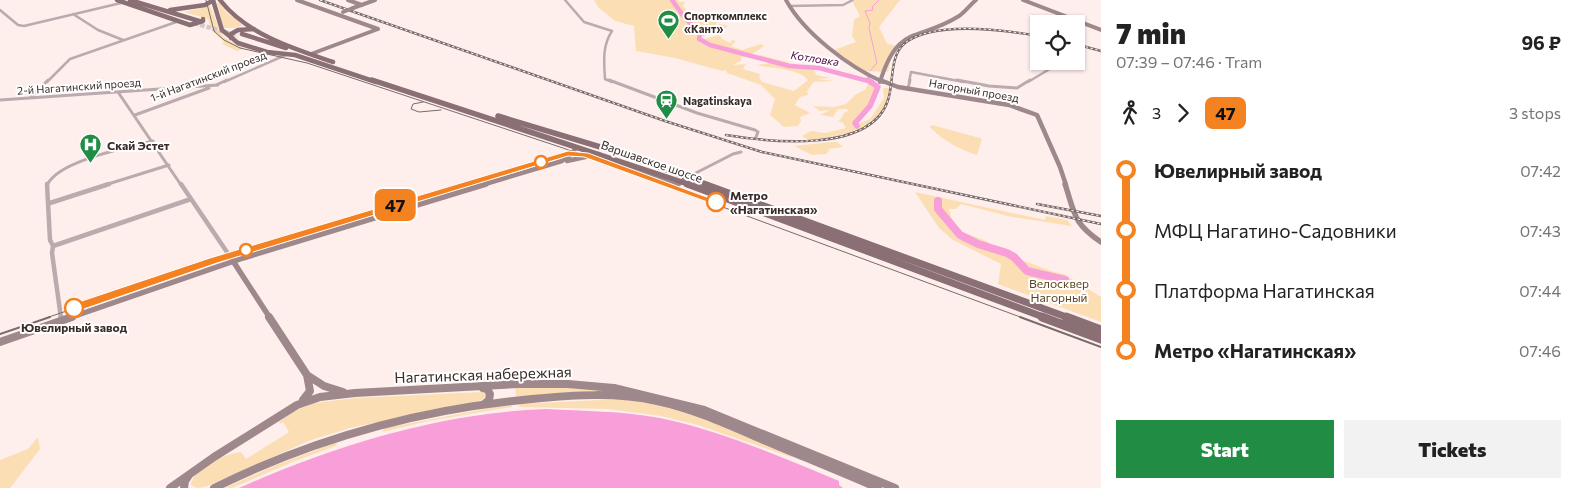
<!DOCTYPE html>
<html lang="en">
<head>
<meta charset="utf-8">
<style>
  :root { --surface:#fff; --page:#f2f2f2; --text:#222; --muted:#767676; --accent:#208c44 }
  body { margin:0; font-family:Commissioner,sans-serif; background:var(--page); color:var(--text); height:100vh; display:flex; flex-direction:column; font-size:19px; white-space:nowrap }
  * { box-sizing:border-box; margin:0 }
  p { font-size:16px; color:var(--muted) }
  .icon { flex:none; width:28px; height:28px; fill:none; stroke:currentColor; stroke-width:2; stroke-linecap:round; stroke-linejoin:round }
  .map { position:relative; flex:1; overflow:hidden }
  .details { display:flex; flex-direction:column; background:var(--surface); width:475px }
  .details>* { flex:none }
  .badge { padding:0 10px; border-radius:8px; font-size:18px; line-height:32px }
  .tools { position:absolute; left:1030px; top:15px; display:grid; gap:10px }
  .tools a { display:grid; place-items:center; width:55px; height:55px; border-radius:0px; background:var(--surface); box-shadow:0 1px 4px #0004; font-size:25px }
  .map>.badge { position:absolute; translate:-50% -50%; box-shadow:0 0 0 2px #fff }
  .legs { display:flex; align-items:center; gap:8px; height:55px; padding:0 15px; font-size:16px }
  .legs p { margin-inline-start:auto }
  .head { display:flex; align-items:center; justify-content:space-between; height:85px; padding:0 15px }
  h1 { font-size:28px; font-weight:800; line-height:38px }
  .primary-button { display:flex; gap:10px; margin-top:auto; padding:10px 15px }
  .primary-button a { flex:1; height:58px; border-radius:0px; background:var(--accent); color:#fff; font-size:20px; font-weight:800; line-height:58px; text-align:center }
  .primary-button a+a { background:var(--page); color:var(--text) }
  ul { padding:0 15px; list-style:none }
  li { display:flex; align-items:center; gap:18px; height:60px; font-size:19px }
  li i { display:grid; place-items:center; width:8px; height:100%; margin:0 6px; background:currentColor }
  li i::after { content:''; width:12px; height:12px; margin:-6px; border:4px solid; border-radius:50%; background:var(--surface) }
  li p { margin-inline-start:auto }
  li:first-child i { background:linear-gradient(#0000 50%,currentColor 0) }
  li:last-child i { background:linear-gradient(currentColor 50%,#0000 0) }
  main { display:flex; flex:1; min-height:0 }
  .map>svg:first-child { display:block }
  .green { fill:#fbdeb3 }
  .water { fill:#f89fd9 }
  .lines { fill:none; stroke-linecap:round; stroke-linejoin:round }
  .stream { stroke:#f89fd9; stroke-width:1 }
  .river-far2 { stroke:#f89fd9; stroke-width:4.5 }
  .river-far1 { stroke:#f89fd9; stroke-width:5.5 }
  .river { stroke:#f89fd9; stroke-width:8 }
  .primary-tunnel { stroke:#d7c8c6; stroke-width:4.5; stroke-dasharray:4.5 2; stroke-linecap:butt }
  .street-far3 { stroke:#bbabae; stroke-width:2.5 }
  .street-far2 { stroke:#bbabae; stroke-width:3 }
  .street-far1 { stroke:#bbabae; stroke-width:4.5 }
  .street { stroke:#bbabae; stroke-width:5.5 }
  .secondary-far3 { stroke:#9f888c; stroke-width:4 }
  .secondary-far2 { stroke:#9f888c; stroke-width:4.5 }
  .secondary-far1 { stroke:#9f888c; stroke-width:5.5 }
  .secondary { stroke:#9f888c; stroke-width:8 }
  .primary-far3 { stroke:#8a6f75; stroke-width:4.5 }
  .primary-far2 { stroke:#8a6f75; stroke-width:5.5 }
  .primary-far1 { stroke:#8a6f75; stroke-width:7 }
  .primary { stroke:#8a6f75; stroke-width:9 }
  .tram-far1 { stroke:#796b69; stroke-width:1 }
  .tram { stroke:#796b69; stroke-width:2 }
  .rail-casing { stroke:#796b69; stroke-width:2.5 }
  .rail { stroke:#fff; stroke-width:1; stroke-dasharray:2.5; stroke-linecap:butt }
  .secondary-bridge { stroke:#9f888c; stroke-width:4 }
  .line-1 { fill:#f58220; stroke:#fff }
  .stop-1-dot { fill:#fff; stroke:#f58220; stroke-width:2.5 }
  .labels { text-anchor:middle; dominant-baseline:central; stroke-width:4; stroke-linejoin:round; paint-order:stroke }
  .far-poi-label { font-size:11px; font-weight:bold; fill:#3a2c2a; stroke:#fff; text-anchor:start }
  .far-water-label { font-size:11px; font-style:italic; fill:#4e003c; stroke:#fff }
  .far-street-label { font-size:11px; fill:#3a2c2a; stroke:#fff }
  .poi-label { font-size:12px; font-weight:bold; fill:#3a2c2a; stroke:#fff; text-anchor:start }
  .street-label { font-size:12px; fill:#3a2c2a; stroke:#fff }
  .stop-label { font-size:12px; font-weight:bold; fill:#3a2c2a; stroke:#fff; text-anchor:start }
  .park-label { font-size:12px; fill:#5b441e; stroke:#fff }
  .near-street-label { font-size:15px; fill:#3a2c2a; stroke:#fff }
</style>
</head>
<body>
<main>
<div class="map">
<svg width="1101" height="488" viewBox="0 0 1101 488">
  <rect width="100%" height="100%" fill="#feefed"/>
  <path class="green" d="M594,0H669L672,2L670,0H678L679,2H685L683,6L690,13L689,14L697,16L693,13H703L704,15H698L706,16L710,20L709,15L706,13L716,16L719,19H713L717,23L714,26L720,24L728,26L721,31L724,33L714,31L702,37L704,39L719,35L722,38V39L730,43L732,40L736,41L731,46L742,50L761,44L764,46L748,57H741V61L733,65L746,64L743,69L760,74L759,77L762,82L794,91L808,80C797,68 772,69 757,65L772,63L791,66L761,58L759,56L760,55L814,69L816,75L830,78L817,79L835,81L814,82L807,91L808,95L800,97L795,105L810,113L800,117L801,121L798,126L784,127L770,115L775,99L761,85L727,73L726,70L722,71L675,58L636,51L634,26L615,21L598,7Z
    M855,0H900L879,27L887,44L894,45L888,72L862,71L834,50L856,42L852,36L854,20L860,16L853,3Z
    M217,3H220L226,12L243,25L234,28H224Z
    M210,6C223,32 212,34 245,48L237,51L222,44L224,42L212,31L208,19L184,12Z
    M872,82L879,85L873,102L860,113L854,121L860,123L870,119L884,98L883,88H890L892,90C888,95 889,101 885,107C871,131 838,136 813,140H808L802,136L811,131L825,133L846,128L843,123L838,121L841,119L844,113L848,111L847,109H838L833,117L820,115L830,110L820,111L813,106L834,107L846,104L855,95L866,89L868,84Z
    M932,125L980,138L982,139L977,155C960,150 942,140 930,127Z
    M832,142H837L843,147L828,149L830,151L827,152V154L812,155L794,146Z
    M915,192L1045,220L1046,216L1067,220L1072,226L1012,217L961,204L956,209H949L953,223L960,231L986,241L1005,254L1054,272L1064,274L1101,297V322L998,284L1001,264L953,240L939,228Z
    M515,386L579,387L619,392L597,391L516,397Z
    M483,392L486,395L482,400L350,428L311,440L205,487L197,488L191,485C193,467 225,454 241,452L246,459L289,432L283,422L280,424L279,422L294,411L314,403L356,398Z
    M619,399C678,405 732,429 786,452L794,458L698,425L661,416L608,409L519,407L520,404Z
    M511,404L512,407L429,421L382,432L385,428Z
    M38,437L40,449L10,488H0V460L28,449Z
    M337,442L336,446L295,461L232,488H224L279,464Z"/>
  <path class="water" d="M546,409C584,411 623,411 660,418C722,431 781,457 839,481V485L843,488H239C336,445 439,413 546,409Z"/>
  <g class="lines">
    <path class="stream" d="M870,71L877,63L869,28L870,23L865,11L873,10L872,7L879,0"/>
    <path class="river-far2" d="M672,0L684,17L700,33L699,39
      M701,40L710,45L789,66L819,68L872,82"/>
    <path class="river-far1" d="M857,126L855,123L870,106L878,87L868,80"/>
    <path class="river" d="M938,201V209L960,235L978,244L1007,253L1014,257L1027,271L1065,280"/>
    <path class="primary-tunnel" d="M194,23L238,36"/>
    <path class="street-far3" d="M565,0L584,22L612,31C602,46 604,62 605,79L612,82
      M789,6L843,5L853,0
      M0,10L18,25
      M73,14L98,30L123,40
      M18,25L24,26L121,3
      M47,82L70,59L179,21
      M224,82L288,54
      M909,82L911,72L964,82
      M1028,82L1058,64"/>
    <path class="street-far2" d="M609,80L697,113L755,130L758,132L756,137
      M957,80L989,86L1017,88L1030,80
      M216,85L227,80
      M908,89L910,80
      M118,92L181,185
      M30,98L48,80
      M0,100L218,85
      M135,115L209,88
      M688,177L733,154L741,152
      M47,185C59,160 127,148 153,141
      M105,185L169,165"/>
    <path class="street-far1" d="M47,184L50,240L53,246
      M181,184L233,261
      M50,203L109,184
      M53,246L191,199
      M53,246L52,253L61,318"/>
    <path class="street" d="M61,317V320"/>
    <path class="secondary-far3" d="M297,0L378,29
      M348,0L362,5
      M786,0C804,33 849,67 883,82
      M1023,0L1101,30
      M353,8L375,0
      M311,54L378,29
      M880,82C898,23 918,42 959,16C965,12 970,5 976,0"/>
    <path class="secondary-far2" d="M880,80L898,87L1009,105L1037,115L1060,167L1066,185
      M597,157L673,184H679L684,180
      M567,161L599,154
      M482,185L562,161L571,155L575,149"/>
    <path class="secondary-far1" d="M1065,184C1075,214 1073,223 1101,242
      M233,261L270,318
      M69,318L243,258L486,184"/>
    <path class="secondary" d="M269,317L307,375L310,391L303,400
      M0,342L72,317
      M307,375L324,386L343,392
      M483,388L487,389L490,394L489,400L484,404
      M170,488L214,457L297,405L320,397L355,393L517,384H568L614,388L704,410L895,488
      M184,488L185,481L189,475
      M214,488C315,438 421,409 532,399C574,395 616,392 657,401C695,409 731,426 766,441C804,457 841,472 878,488"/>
    <path class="primary-far3" d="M117,0L190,25L203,21V19
      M130,0L199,21
      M213,0L222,30L238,43L267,52L295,55L376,82
      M220,0C246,34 294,49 333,62
      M170,10L205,5L212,1
      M242,34L286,48
      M231,38V34L238,30L254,29"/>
    <path class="primary-far2" d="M372,80L691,185
      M498,116L617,152L708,185"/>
    <path class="primary-far1" d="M687,184L1046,318
      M704,184L1069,318"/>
    <path class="primary" d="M1042,317L1101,339
      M1066,317L1101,330"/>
    <path class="tram-far1" d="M206,0L214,31L224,40L240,48L307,63L563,148L1023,318
      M423,102L413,104L411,109L419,112L441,110
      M46,318L213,261L556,157L575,153"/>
    <path class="tram" d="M1020,317L1101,347
      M0,334L50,317"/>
    <defs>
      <path id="rail" d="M320,0L665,121L762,152L1101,224
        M1076,44L1101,51
        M726,135C769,142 871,154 888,100C894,83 889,56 905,43C935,20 1004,30 1039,36
        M1037,204L1101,216"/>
    </defs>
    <use href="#rail" class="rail-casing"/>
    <use href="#rail" class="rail"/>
    <path class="secondary-bridge" d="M343,12L353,8"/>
  </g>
  <path class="line-1" d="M568,151L588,153L720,202L719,204H713L584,157L568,156L217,263L78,311L74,312L69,308L70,305L210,258Z"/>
  <defs>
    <symbol id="stadium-pin" viewBox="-11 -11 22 30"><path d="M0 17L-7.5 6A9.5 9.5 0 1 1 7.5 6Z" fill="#208c44" stroke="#fff"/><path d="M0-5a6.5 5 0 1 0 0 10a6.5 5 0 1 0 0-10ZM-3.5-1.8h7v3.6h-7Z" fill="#fff"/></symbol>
    <symbol id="station-pin" viewBox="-11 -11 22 30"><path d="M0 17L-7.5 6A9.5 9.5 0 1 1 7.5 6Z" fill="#208c44" stroke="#fff"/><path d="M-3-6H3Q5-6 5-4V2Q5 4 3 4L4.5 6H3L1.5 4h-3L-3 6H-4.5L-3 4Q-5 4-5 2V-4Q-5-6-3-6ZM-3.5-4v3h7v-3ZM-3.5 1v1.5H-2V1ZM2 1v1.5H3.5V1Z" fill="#fff"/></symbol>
    <symbol id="hospital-pin" viewBox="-11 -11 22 30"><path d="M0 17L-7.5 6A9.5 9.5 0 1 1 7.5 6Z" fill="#208c44" stroke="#fff"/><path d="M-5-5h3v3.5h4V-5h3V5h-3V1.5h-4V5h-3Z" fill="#fff"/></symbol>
  </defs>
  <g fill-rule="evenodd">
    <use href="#stadium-pin" x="656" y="8" width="25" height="34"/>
    <use href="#station-pin" x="654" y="88" width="25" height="34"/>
    <use href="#hospital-pin" x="78" y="132" width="25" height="34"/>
  </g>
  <g class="stop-1-dot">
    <circle cx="541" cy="162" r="6"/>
    <circle cx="716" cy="202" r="9"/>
    <circle cx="246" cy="250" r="6"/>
    <circle cx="74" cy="308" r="9"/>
  </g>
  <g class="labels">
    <g class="far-poi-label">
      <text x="684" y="15">Спорткомплекс<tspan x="684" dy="13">«Кант»</tspan></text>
      <text x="683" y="100">Nagatinskaya</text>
    </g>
    <g class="far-water-label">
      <text transform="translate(815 58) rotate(9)">Котловка</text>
    </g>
    <g class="far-street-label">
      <text transform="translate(208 76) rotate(-21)">1-й Нагатинский проезд</text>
      <text transform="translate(79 86) rotate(-4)">2-й Нагатинский проезд</text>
      <text transform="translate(974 90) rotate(10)">Нагорный проезд</text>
    </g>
    <g class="poi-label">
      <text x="107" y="145">Скай Эстет</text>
    </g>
    <g class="street-label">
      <text transform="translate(652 161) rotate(19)">Варшавское шоссе</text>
    </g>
    <g class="stop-label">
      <text x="730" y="195">Метро<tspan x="730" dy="14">«Нагатинская»</tspan></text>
      <text x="74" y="327" text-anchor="middle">Ювелирный завод</text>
    </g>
    <g class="park-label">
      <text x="1059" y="283">Велосквер<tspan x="1059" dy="14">Нагорный</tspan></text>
    </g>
    <g class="near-street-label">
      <text transform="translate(483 374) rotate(-2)">Нагатинская набережная</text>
    </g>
  </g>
</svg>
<div class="tools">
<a><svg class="icon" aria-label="locate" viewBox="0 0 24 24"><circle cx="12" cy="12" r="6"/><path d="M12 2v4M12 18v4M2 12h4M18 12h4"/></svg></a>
</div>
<b class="badge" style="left:395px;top:205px;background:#f58220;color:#111">47</b>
</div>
<section class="details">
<div class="head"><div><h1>7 min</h1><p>07:39 – 07:46 · Tram</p></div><b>96 ₽</b></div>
<div class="legs"><svg class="icon" aria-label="walk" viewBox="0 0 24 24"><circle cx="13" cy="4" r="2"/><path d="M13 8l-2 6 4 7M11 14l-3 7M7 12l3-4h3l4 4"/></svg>3<svg class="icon" aria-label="forward" viewBox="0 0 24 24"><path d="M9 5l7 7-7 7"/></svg><b class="badge" style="background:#f58220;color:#111">47</b><p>3 stops</p></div>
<ul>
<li><i style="color:#f58220"></i><b>Ювелирный завод</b><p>07:42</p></li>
<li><i style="color:#f58220"></i><span>МФЦ Нагатино-Садовники</span><p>07:43</p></li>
<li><i style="color:#f58220"></i><span>Платформа Нагатинская</span><p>07:44</p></li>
<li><i style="color:#f58220"></i><b>Метро «Нагатинская»</b><p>07:46</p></li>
</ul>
<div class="primary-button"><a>Start</a><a>Tickets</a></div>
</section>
</main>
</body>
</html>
